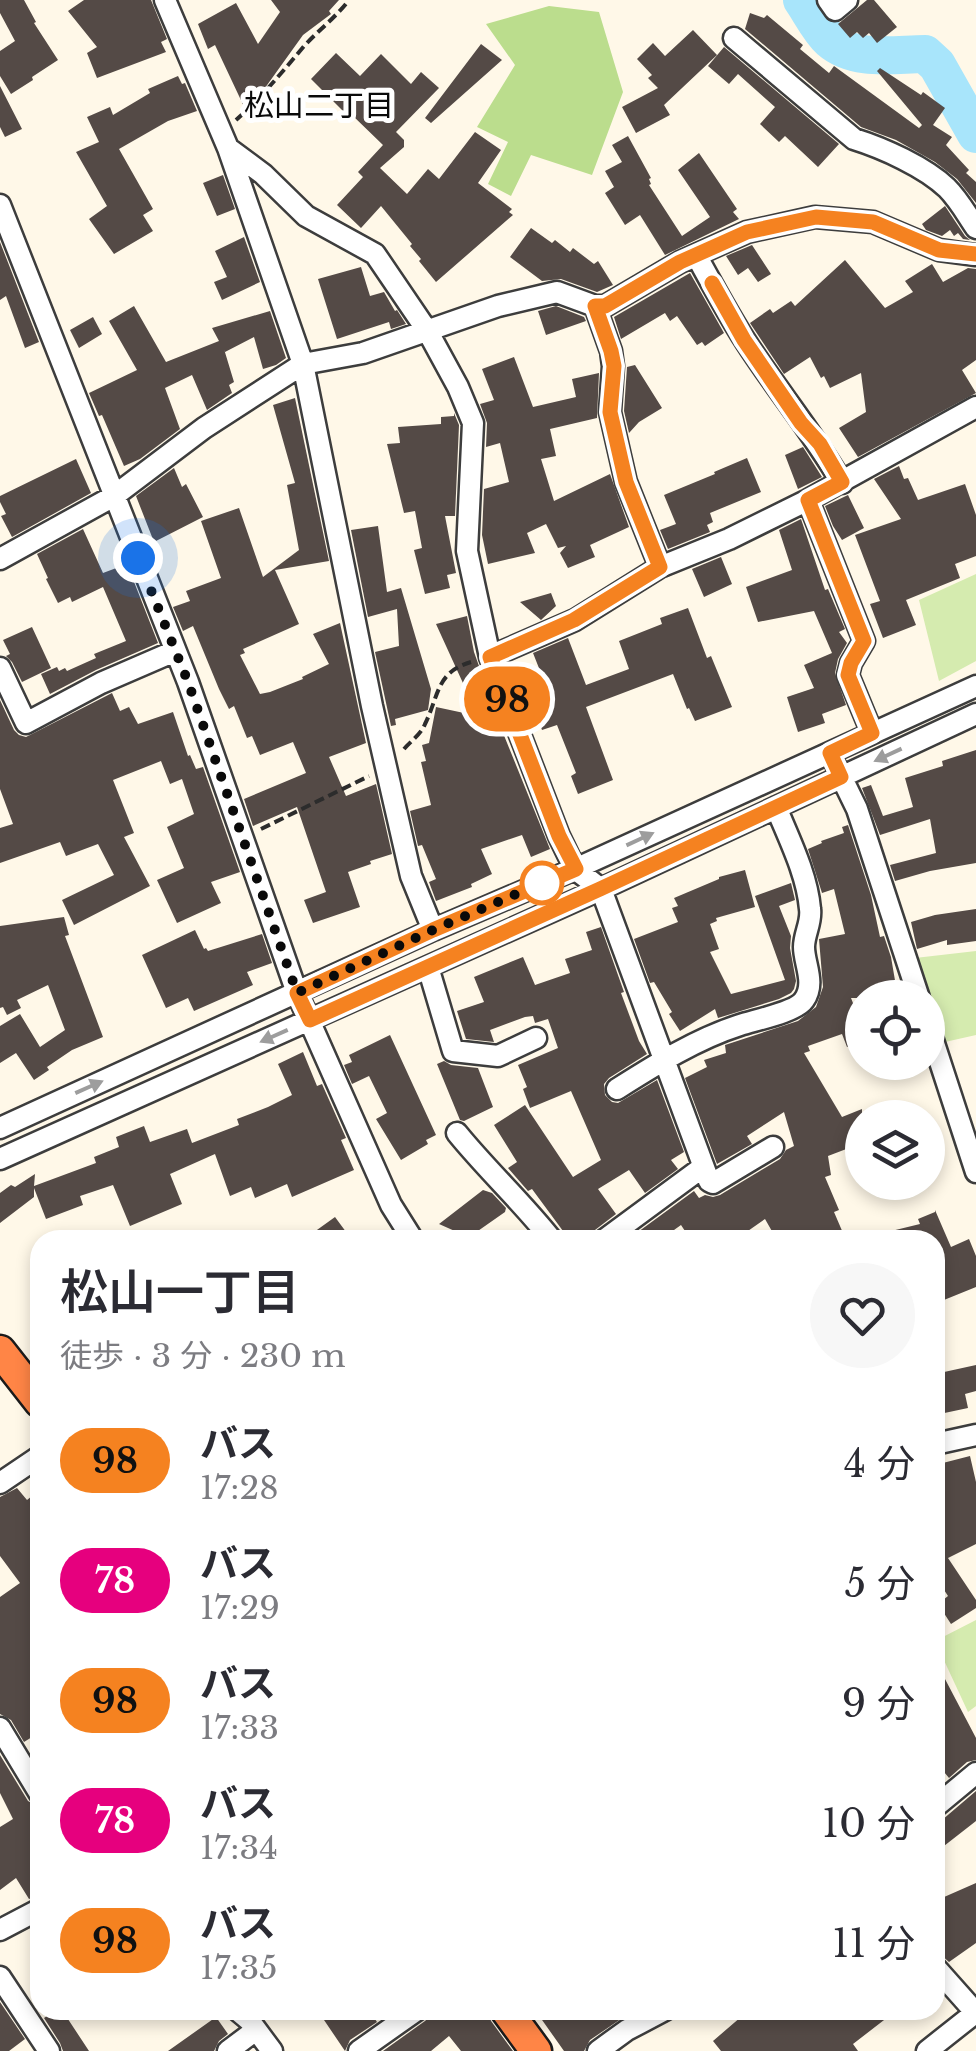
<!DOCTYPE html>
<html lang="ja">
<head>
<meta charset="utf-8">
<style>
  :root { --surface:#fff; --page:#f7f7f7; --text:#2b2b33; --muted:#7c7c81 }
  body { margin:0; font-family:"Libre Baskerville","Noto Sans JP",serif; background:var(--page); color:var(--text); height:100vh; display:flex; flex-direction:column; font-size:38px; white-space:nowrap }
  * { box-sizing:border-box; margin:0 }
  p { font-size:32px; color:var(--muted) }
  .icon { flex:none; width:55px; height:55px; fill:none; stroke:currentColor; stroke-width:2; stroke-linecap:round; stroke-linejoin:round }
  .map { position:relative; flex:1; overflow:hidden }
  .panel { position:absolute; left:30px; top:1230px; width:915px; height:790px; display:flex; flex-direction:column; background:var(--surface); border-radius:30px; box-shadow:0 5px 15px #0003 }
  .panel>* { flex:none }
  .badge { padding:0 20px; border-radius:32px; font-size:35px; line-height:65px }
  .tools { position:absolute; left:845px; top:980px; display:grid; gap:20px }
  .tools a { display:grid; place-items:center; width:100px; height:100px; border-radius:50%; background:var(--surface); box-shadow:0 5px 15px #0003; font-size:50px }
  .you { position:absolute; width:50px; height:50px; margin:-25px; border:8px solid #fff; border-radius:50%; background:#1a73e8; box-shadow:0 0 0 15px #1a73e833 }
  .map>.badge { position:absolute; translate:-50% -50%; box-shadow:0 0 0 5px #fff }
  .round { display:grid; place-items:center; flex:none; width:105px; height:105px; border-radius:52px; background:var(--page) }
  .overview { display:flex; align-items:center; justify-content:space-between; height:170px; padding:0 30px }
  h1 { font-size:48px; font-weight:600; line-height:75px }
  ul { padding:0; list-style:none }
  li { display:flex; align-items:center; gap:30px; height:120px; padding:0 30px }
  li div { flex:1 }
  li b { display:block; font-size:38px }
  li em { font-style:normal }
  li .badge { min-width:110px; font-weight:700; text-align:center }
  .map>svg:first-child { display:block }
  .green { fill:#d5ebaf }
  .forest { fill:#bbdd8d }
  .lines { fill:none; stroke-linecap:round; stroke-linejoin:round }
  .river { stroke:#a8e5fb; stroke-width:38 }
  .building { fill:#544a46 }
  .minor-casing { stroke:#3d3d3d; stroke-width:25 }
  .highway-casing { stroke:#1b1b1b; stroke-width:35 }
  .path { stroke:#2c2c2c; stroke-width:4; stroke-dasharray:10 5; stroke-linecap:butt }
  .minor { stroke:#fff; stroke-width:20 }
  .highway { stroke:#ff8546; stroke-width:30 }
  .oneway { fill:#9d9d9d }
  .line-casing { stroke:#fff; stroke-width:22 }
  .line { stroke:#f58220; stroke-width:15 }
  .walk { stroke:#0a0a0a; stroke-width:10; stroke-dasharray:0 18 }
  .stop-dot { fill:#fff; stroke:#f58220; stroke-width:5 }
  .labels { text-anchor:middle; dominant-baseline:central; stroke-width:10; stroke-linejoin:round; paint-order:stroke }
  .neighbourhood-label { font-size:30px; fill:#0a0a0a; stroke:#fff }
</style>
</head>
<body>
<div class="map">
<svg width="976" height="2051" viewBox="0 0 976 2051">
  <rect width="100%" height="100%" fill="#fff8e8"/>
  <path class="green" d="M976,574V661L939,681L919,600Z
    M976,951V1035L945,1042L915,958Z
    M976,1620V1706L968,1712L935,1641Z"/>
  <path class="forest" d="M549,6L599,12L623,92L592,175L531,155L511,196L488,184L508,142L477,127L515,65L486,24Z"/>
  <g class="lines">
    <path class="river" d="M802,0C811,13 819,30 830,40C855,62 895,54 925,54L937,65L976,134"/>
  </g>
  <path class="building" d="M0,0H24L36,22L34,23L58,60L32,77L33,80L11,94L0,76V51L15,41L0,13Z
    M84,0H151L167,39L161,42L166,52L97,78L87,53L97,47L68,11Z
    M271,0H339L329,11L331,14L303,35L247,113L215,45L208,49L198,24L236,3L258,44L280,12Z
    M867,0H874L897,27L877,43L869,33L863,38L857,32L850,38L838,24Z
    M750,13L764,18L767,15L803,45L800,49L829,73L834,66L919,128L922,125L877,71L880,68L921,95L923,92L945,108L933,125L952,137L946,145L969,170L966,173L976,182V203L957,179L935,162L896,140L861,127L745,29Z
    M693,30L717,55L664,105L670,115L636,133L622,107L658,88L648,78L652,75L637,59L653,43L665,56Z
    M481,44L502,60L431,123L425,118Z
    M724,47L839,144L818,167L785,136L779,142L760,124L775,107L738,74L729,84L708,66Z
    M336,53L360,76L381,54L411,84L421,72L439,88L396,132L404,140V147L380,168L407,194L428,169L439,179L475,132L501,150L478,183L512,209L509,212L513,215L436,282L419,261L421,259L410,246L412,244L381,206L361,228L337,205L363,177L358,172L383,145L352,115L350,118L311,79Z
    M178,76L182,84L185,83L197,111L168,121L119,149L153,209L143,215L153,231L114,254L89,219L107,206L76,152L99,142L87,117L110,107L113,115L150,93L148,89Z
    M0,86L22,129L5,137L0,127Z
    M628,136L651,178L649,179L651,184L649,185L682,236L710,217L678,170L699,153L737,209L733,212L739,219L665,255L640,215L625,225L605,193L614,187L605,171L622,162L612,145Z
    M223,175L235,209L217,216L203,183Z
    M945,206L965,236L970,240L963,239L958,233L954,236L950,230L942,236L926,230L922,224Z
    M531,228L552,243L555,240L570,252L573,248L594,264L598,261L613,285L597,292L561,279L542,281L510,257Z
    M244,237L260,282L222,300L214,282L227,277L215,251Z
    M0,242L39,342L25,348L6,296L0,300Z
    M752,245L771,274L758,282L748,268L738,275L726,256Z
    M845,260L885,308L913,292L905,281L932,264L943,282L968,268L976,269V360L962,370L976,393L858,457L839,428L866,412L861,373L830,388L824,376L821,378L810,357L784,374L750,323L770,309L773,313L791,301L795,306Z
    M361,267L370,296L384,292L395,311L397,310L406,324L391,329L389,322L337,339L318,279Z
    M690,273L724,333L705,346L702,342L697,345L677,316L670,321L665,313L621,339L614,317Z
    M134,306L166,362L219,341L212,328L270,311L286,358L276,365L263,369L254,337L225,352L224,349L234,382L229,385L232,393L207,410L192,375L165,388L180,429L140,459L124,466L102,415L99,416L89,393L137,370L109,321Z
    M556,306L584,317L586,321L546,335L538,311Z
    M93,317L102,334L79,348L70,330Z
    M514,357L533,407L576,397L572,379L599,373L597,418L550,429L556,456L541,459L554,501L610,474L629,527L590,545L595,557L568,568L560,553L566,546L558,548L546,524L527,533L535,553L488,564L482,535L484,489L509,482L500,443L486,447L487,423L480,404L494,400L482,369Z
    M635,365L662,408L639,422L629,433L624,411L627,367Z
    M295,398L329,561L275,570L299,624L243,649L245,653L240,655L260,694L270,692L303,679L302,677L329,664L313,634L340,623L366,743L329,757L346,796L376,784L392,854L370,861L371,864L348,872L360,907L313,923L304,900L326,892L297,807L253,826L244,799L306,773L293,742L260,755L252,736L247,738L234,706L229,709L219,689L193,626L183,631L173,607L190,601L186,591L221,578L201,521L239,508L263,577L299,550L287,485L295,483L273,405Z
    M454,413L459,425L455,516H445L456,573L447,575L450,588L425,594L414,550L422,548L415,511L404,513L387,444L400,443L398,427L441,424V417L454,416Z
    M803,447L822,477L798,489L785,455Z
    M747,458L761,492L710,513L713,522L707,525L710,532L668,549L660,530L676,524L664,495L715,474L714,472Z
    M76,459L91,493L12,537L1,516L6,514L0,502V496Z
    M899,466L904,479L908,478L918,500L965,484L976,515V556L955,564L960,578L906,600L916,625L883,638L870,604L880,601L855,535L901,519L874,479Z
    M174,468L182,487L186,484L203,517L154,542L136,496Z
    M848,495L864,528L842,540L833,526L825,506Z
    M801,519L825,590L828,589L845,629L839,632L847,643L838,659L835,673L846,705L822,714L825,723L798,732L787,697L814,688L804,665L832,653L814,611L758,622L746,587L792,570L779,530Z
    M378,526L387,592L401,588L431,689L428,710L395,719L396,725L391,726L375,652L399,646L397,609L368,617L351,530Z
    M83,529L103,573L127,564L158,643L96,670L50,694L41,674L57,667L59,671L65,668L67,671L96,658L94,654L126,641L103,587L72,602L70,597L58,603L46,579L48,578L37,554Z
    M721,557L732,584L704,597L692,569Z
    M551,593L556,606L541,620L520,602Z
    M688,608L707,658L711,656L732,707L695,721L689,708L687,709L673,674L586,707L613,780L578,794L571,776L576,773L557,725L542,730L530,697L548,691L533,653L568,638L586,685L629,669L619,641L662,624L660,618Z
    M467,616L474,652L484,680L482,681L550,849L531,857L522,835L481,849L492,874L471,884L472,887L436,901L429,882L436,879L422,845L418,846L410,811L431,805L421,762L426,761L422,745L429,743L436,707L478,716L436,624Z
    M32,627L51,668L22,682L12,662L6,656L10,654L3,640Z
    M112,693L120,711L129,707L138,724L173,712L188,756L190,755L196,769L203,767L240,872L211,882L221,903L177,923L157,880L184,868L167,827L194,814L182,779L170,784L161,761L113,780L134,833L124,837L150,886L74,925L62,900L114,875L98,844L66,856L60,842L0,863V828L13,824L0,789V700L14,730L19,735L26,737Z
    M976,750V863L930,871L895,881L890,865L936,853L930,819L880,835L862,788L871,785L883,816L913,807L905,778L943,766L942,761Z
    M848,825L871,895L880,937L884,936L891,957L898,998H851L862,1026V1041L847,1047L842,1034L808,1046L810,1051L804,1053L842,1117L862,1109V1143L828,1156L831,1175L825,1177L839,1210L834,1212L846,1240H777L765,1219L735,1240H691L681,1225L660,1240H627L694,1191L699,1198L705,1195L713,1197L720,1195L780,1159L786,1150L794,1146L784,1112L747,1136L752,1144L717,1164L685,1078L707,1067L704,1060L726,1053L725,1045L798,1021L816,1007L823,987L819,939L845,934L834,889L822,893L808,849L822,843L821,841L844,833L842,827Z
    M745,870L755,907L716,918L717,921L710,924L719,949L710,952L731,994L785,980L755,896L791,883L795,900L779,906L791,936L790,948L796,981L794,989L791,993L779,999L718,1018L715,1009L680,1031L669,1014L672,1012L654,982L650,983L634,939L678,922L672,908L678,906L674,898L719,879V877Z
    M976,909V941L947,945V940L917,949L911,922L935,915Z
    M64,917L69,935L65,936L103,1037L72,1050L47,1067L49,1070L34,1080L16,1053L0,1063V1026L20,1014L40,1047L65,1030L48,985L17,1000L21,1008L7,1015L3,1007L0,1008V926Z
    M601,927L624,992L621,993L639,1041L647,1054L609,1078L604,1084L605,1095L612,1102L618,1103L657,1080L684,1152L671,1160L678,1169L645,1193L629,1170L598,1189L616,1214L595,1230L590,1240H565L563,1231L532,1189L528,1191L508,1168L517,1162L494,1125L525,1105L573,1177L601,1160L571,1091L530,1108L523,1089L527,1087L518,1065L558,1048L548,1019L535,1023L533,1016L525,1017L490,1030L494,1042L466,1039L457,1011L484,1002L474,977L523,957L535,985L570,973L565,959L592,950L586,932Z
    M195,930L204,949L206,948L208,951L262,934L272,963L247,972L253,985L194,1011L188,998L166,1008L142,955Z
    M390,1035L436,1135L426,1140L428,1144L401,1160L376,1119L387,1113L369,1076L352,1084L344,1065L352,1062L349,1055Z
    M303,1052L317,1086L322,1084L346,1138L341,1140L354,1170L292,1197L287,1184L255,1198L251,1187L230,1196L215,1154L170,1174L182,1204L130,1226L113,1185L80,1196L83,1205L46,1219L34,1188V1197L0,1223V1193L11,1185L15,1187L35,1174L34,1186L96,1163L94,1157L119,1147L116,1137L144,1126L150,1142L187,1129L192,1143L239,1125L237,1119L268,1107L292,1095L278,1064Z
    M444,1061L451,1065L478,1068L493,1107L464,1121L460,1120L437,1064Z
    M483,1190L492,1193L506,1208L505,1212L465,1240H454L457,1232L439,1224Z
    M935,1210L951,1247L969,1239L976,1256V1287L939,1302L935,1290V1240H879V1234L920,1224L918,1219L935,1212Z
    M335,1217L352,1240H303Z
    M976,1365V1391L965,1394L968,1408L935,1415V1374Z
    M970,1456L976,1482V1544L948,1558L976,1600V1608L951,1624L938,1604L948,1596L935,1576V1465Z
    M17,1488L27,1500L32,1496L40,1506V1732L24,1742L11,1720L0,1714V1597L20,1583L0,1556V1497Z
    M935,1660L976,1738V1760L967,1762L949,1778L935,1761Z
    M0,1755L28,1801L40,1808V1895L29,1899L16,1878L0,1890V1827L13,1819L0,1793Z
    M976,1791V1821L935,1853V1826Z
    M976,1883V1943L949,1962L940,1954H935V1901Z
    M0,2002L25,2039L9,2051H0Z
    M56,2010H62L89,2051H63L60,2043L44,2018Z
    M339,2010H369L377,2022L350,2040L345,2051L324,2020Z
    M436,2010H488L491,2021L513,2051H461L449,2036L431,2051H383L425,2021Z
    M535,2010H629L631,2012L590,2040L584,2051H564Z
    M749,2010H897L853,2044L858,2051H721L713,2041Z
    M216,2017L228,2034L219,2041L214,2051H168Z"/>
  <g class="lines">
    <defs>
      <path id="minor" d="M165,0L228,148L303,364L372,706L411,876L433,930
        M828,0L835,10L847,0
        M734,38L854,139C883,148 925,167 947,188C959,200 967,215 976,228
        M228,148L263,174L306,216L375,254L428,332L458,387L473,423L467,551L490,657L559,836L575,869L601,889L709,1181L713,1183L773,1147
        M0,205L188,682L297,993L391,1205L413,1240
        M696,255C712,284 728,314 746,342C777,390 813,433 842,483
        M595,306L611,351L613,366L610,412L626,482L660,567
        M808,500L864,641L851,663L848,675L872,733
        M0,559L114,496L204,428L303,364L363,353L498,306L557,292L595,306H605L680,262L747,232L815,217L873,222L939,250L976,255
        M490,657L575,620L660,567L729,539L808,500L976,407
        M0,668L26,723L101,683L175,651
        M837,768L857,809L919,998
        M428,967L453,1051L498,1056L536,1038
        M928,1025L976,1172
        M617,1089C655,1065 696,1039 740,1025C755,1020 796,1012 804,1000C816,983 804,964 804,947C804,934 812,922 810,909C807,874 789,839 776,807
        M0,1128L433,930L575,869L976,686
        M457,1133C487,1170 522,1202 552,1240
        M0,1159L601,889L976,714
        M604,1240L703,1167
        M935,1444L976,1435
        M0,1483L40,1456
        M0,1728L40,1794
        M935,1807L976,1773
        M0,1930L40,1909
        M935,1967L976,2013
        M0,1977L49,2051
        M237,2010L249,2020L272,2051
        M228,2051L256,2030
        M359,2051L417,2010
        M598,2051L627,2030L665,2010
        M927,2051L975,2013"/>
      <path id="highway" d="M0,1351L40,1402
        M506,2010L536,2051"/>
    </defs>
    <use href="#minor" class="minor-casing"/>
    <use href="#highway" class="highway-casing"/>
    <path class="path" d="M236,120C262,97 283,71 305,45C320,29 336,17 349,0
      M404,749C411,741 421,734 425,724C439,696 436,672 471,662
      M261,829L369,776"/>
    <use href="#minor" class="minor"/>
    <use href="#highway" class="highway"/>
  </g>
  <defs><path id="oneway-solid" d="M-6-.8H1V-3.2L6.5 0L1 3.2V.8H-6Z" transform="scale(2.5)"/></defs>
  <g class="oneway">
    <use href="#oneway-solid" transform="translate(888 755) rotate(155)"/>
    <use href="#oneway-solid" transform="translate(640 839) rotate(-25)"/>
    <use href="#oneway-solid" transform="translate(274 1036) rotate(156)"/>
    <use href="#oneway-solid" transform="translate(89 1087) rotate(-24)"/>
  </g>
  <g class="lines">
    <defs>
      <path id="line" d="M712,283L744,340L801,423L820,444L842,482L808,500L864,641L851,663L848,675L872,733L830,753L841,777L600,889L310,1020L297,993L433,930L576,869L559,836L490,657L574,620L660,567L626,482L610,412L614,366L611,351L595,306H605L680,262L747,232L816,217L873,222L939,250L976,254"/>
    </defs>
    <use href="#line" class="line-casing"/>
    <use href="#line" class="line"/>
    <path class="walk" d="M138,558L188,682L297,993L433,930L542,883"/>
  </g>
  <circle class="stop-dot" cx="542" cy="883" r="20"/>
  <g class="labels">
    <g class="neighbourhood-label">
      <text x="319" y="105">松山二丁目</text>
    </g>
  </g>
</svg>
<div class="tools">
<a><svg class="icon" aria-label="locate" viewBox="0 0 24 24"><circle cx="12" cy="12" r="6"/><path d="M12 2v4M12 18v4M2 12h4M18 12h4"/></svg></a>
<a><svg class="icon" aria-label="layers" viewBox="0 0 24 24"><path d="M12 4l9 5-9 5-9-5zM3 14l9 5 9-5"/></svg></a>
</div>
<div class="you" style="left:138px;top:558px"></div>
<b class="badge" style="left:507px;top:699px;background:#f58220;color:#111">98</b>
<section class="panel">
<div class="overview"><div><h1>松山一丁目</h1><p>徒歩 · 3 分 · 230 m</p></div><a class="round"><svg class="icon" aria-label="heart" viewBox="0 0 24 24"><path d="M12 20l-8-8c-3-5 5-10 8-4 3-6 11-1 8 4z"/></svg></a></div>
<ul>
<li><span class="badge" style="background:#f58220;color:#111">98</span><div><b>バス</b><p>17:28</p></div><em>4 分</em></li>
<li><span class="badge" style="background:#e6007e;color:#fff">78</span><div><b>バス</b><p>17:29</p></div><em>5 分</em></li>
<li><span class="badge" style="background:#f58220;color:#111">98</span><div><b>バス</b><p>17:33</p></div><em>9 分</em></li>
<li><span class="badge" style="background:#e6007e;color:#fff">78</span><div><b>バス</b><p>17:34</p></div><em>10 分</em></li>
<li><span class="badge" style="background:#f58220;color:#111">98</span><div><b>バス</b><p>17:35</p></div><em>11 分</em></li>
</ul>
</section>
</div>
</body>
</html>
